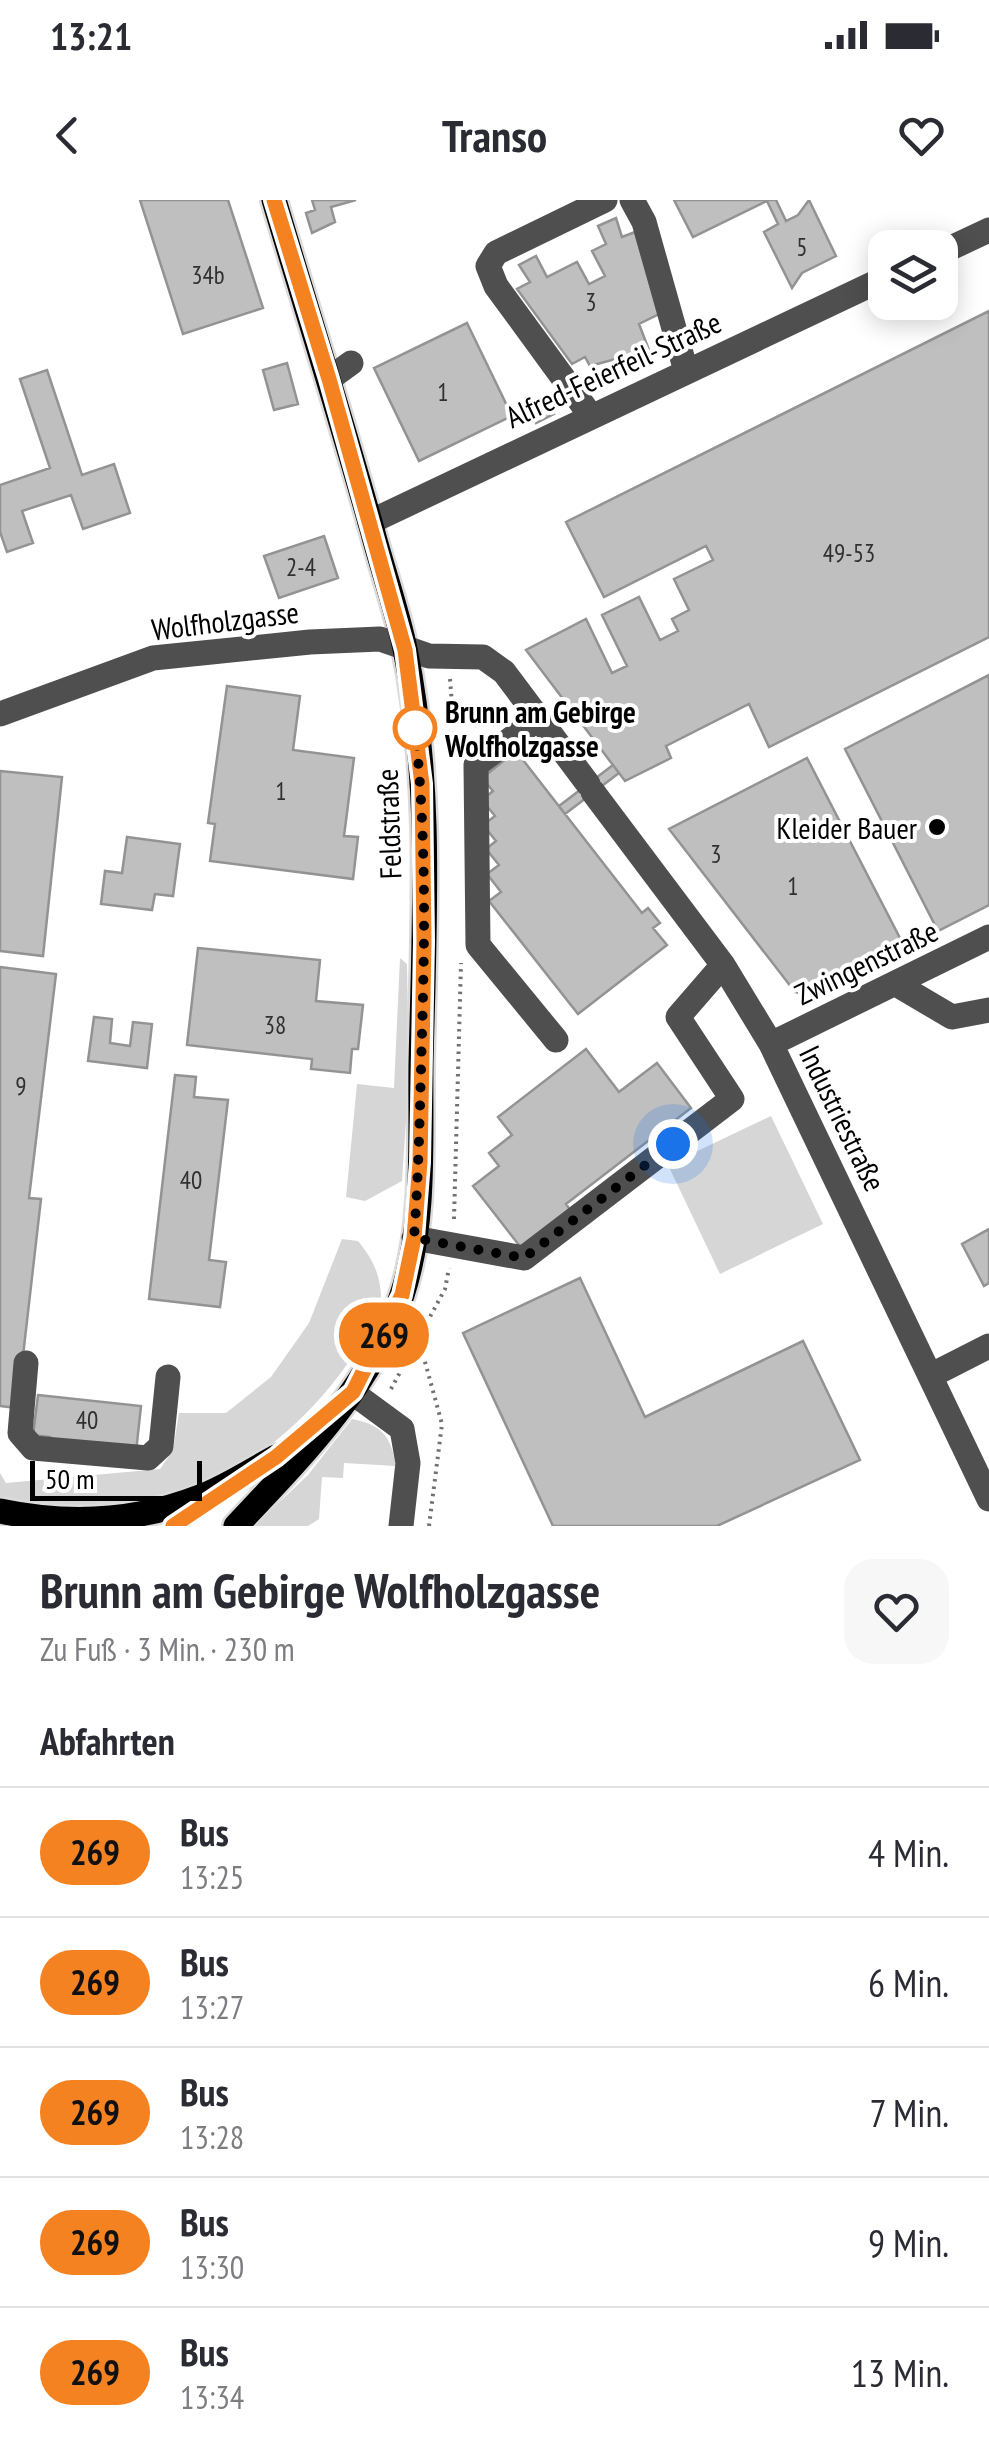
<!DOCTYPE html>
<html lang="de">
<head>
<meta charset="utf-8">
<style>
  :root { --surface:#fff; --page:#f7f7f7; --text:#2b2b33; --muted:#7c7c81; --line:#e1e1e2 }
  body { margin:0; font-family:"PT Sans Narrow",sans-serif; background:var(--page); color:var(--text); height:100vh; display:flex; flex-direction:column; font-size:38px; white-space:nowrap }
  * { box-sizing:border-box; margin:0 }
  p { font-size:32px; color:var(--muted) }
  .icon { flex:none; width:55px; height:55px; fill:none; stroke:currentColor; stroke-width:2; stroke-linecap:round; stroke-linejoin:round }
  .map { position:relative; height:1326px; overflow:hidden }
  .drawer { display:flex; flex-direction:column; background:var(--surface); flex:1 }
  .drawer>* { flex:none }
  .badge { padding:0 20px; border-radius:32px; font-size:35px; line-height:65px }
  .fabs { position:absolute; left:868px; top:30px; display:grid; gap:20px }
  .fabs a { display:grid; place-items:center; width:90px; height:90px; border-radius:20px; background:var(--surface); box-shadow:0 5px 25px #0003; font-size:50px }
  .scale { position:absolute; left:30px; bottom:25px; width:172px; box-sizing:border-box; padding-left:10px; border:5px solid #000; border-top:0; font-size:28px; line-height:35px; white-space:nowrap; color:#000; -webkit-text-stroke:8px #fff; paint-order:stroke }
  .you { position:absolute; width:50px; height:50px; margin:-25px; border:8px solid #fff; border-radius:50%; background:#1a73e8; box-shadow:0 0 0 15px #1a73e833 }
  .map>.badge { position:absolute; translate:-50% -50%; box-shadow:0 0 0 5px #fff }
  h2 { padding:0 40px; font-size:38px; line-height:90px }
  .round { display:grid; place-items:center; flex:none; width:105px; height:105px; border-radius:30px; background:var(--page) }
  .summary { display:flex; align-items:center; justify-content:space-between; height:170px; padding:0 40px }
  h1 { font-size:48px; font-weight:700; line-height:75px }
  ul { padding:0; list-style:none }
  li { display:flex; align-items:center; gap:30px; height:130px; padding:0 40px; border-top:2px solid var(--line) }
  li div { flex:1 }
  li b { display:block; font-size:38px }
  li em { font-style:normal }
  li .badge { min-width:110px; font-weight:700; text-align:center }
  .status { display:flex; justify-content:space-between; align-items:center; height:70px; padding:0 50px; background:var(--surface); direction:ltr }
  .status svg { height:28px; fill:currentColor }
  header { display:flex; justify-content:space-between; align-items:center; height:130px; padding:0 40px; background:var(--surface); font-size:45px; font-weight:700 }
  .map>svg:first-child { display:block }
  .green { fill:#d6d6d6 }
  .building { fill:#bfbfbf; stroke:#939393; stroke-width:2.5 }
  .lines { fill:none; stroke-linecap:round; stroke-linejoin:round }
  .major-casing { stroke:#dbdbdb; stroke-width:30 }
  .path { stroke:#717171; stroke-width:4; stroke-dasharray:2.5 5; stroke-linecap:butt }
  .minor { stroke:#4f4f4f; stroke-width:25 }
  .major { stroke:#000; stroke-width:25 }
  .line-casing { stroke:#fff; stroke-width:22 }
  .line { stroke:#f58220; stroke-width:15 }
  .walk { stroke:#000; stroke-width:10; stroke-dasharray:0 18 }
  .stop-dot { fill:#fff; stroke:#f58220; stroke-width:5 }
  .poi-dot { fill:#000; stroke:#fff; stroke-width:4 }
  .labels { text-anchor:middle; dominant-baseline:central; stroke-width:8; stroke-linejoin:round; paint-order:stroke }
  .number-label { font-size:25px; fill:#303030 }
  .street-label { font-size:30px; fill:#000; stroke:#fff }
  .stop-label { font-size:30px; font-weight:bold; fill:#000; stroke:#fff; text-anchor:start }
  .poi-label { font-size:30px; fill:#000; stroke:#fff; text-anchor:end }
</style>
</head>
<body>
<div class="status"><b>13:21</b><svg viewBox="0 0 49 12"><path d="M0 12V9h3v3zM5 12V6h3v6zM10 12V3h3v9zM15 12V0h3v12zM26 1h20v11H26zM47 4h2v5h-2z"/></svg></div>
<header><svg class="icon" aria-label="back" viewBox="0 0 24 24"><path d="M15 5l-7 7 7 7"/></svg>Transo<svg class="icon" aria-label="heart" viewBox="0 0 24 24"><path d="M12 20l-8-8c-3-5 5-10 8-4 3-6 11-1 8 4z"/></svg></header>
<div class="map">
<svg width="989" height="1326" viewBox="0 0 989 1326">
  <rect width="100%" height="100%" fill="#fff"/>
  <path class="green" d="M400,758L407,764L409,875L402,981L365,1001L346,997L357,884L394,888Z
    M771,916L823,1024L720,1074L668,965Z
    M342,1039L358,1041C372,1058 380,1073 381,1096C381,1107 372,1120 367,1130C330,1206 242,1282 160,1301C101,1315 59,1308 0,1301V1273L6,1283L160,1269L173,1250L179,1213H226L271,1177L309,1123Z
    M352,1219C383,1225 391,1237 396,1266L344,1263L343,1278L322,1277L319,1319L308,1326H254L308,1275Z"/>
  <path class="building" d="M140,0H228L263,108L183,134Z
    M312,0H356L331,7L335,22L312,33L306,13L315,10Z
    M674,0H776L786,21L798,15L809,0L836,56L802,73L792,88L764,32L778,24L767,1L693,37Z
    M616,18L622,37L635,32L659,114L639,124L649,150L590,166L585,157L572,164L517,89L530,82L519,65L536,56L547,77L577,62L589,84L605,76L592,51L606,44L598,26Z
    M989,111V437L769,547L749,504L666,546L671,558L625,581L526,450L586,419L612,473L627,466L602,415L639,397L660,440L678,431L672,419L689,410L674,379L713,360L706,346L604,397L566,322Z
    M467,123L512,216L419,261L374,168Z
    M287,163L298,204L274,210L263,170Z
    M47,170L82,275L114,264L130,313L83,329L71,295L22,311L33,343L7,352L0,332V285L50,268L20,179Z
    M548,200L554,214L536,223L529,209Z
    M324,336L338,378L279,398L264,356Z
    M989,475V705L938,731L845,549Z
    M227,486L300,496L293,550L354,558L344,636L358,637L353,679L210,661L215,624L208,623Z
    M516,551L642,713L648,708L660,723L653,728L667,745L578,814L489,701L501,692L487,674L499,665L486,649L496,641L483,625L495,616L482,600L493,591L482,578Z
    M807,558L902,742L802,794L795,792L669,629Z
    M613,565L619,573L565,614L559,606Z
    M0,571L62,577L43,756L0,751Z
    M127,637L180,644L173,696L155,694L152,710L101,704L105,671L122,673Z
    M198,748L320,760L316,801L363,805L358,849H352L350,873L311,869L312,859L187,845Z
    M0,767L56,774L29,998L41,999L17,1208L0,1206Z
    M94,817L112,819L110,843L130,846L133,822L152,824L147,868L88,861Z
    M586,849L619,892L657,863L691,908L566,1004L571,1011L522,1049L473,986L499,966L489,953L512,935L498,917Z
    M175,875L196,877L194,897L228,900L209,1060L226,1062L220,1107L149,1099Z
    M989,1029V1083L984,1086L962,1044Z
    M580,1078L645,1217L803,1141L860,1260L717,1326H553L463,1133Z
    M38,1195L141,1206L136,1252L49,1244L50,1237L33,1235Z"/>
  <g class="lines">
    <defs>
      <path id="major" d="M0,1311C67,1325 136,1322 200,1297C226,1287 252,1270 276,1257
        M236,1326C300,1258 372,1186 402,1095C426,1023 420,938 421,863C424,726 433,584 405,449C397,410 383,371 373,333C342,221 307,111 274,0"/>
    </defs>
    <use href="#major" class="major-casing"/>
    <path class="path" d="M450,479L456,554
      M454,1019L461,763
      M419,1140L442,1224L429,1326
      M391,1189L445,1089L449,1068"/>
    <path class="minor" d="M632,0L644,22L686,171
      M940,53L989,30
      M329,179L351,163
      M591,216L496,86L488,66L496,53L605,0
      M370,322L885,78
      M0,514L153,458L310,442L380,439L429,456L483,457L504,472L588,584
      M539,518L476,565L478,745L556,840
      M593,592L723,765L771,844L989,1299
      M896,784L952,817L989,810
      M771,844L989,737
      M414,1038L524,1058L732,899L678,817L723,765
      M26,1163L20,1233L33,1248L148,1258L161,1246L168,1177
      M930,1176L989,1146
      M353,1193L402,1229L408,1263L401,1326"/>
    <use href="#major" class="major"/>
  </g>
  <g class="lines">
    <defs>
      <path id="line" d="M173,1326L276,1257L353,1192L402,1095L414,1038L420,962L424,741L422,584L405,450L329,179L274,0"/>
    </defs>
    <use href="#line" class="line-casing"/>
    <use href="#line" class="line"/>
    <path class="walk" d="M415,528C426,629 425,731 422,833C420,901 419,970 414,1038L524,1058L673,944"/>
  </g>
  <circle class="stop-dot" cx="415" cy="528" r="20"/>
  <circle class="poi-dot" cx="937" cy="627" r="10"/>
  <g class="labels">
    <g class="number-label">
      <text x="802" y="47">5</text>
      <text x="208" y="75">34b</text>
      <text x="591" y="102">3</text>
      <text x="443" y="192">1</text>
      <text x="849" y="353">49-53</text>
      <text x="301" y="367">2-4</text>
      <text x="281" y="591">1</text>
      <text x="716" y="654">3</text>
      <text x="793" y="686">1</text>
      <text x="275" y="825">38</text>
      <text x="21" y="886">9</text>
      <text x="191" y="980">40</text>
      <text x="87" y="1220">40</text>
    </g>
    <g class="street-label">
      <text transform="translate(613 169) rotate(-25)">Alfred-Feierfeil-Straße</text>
      <text transform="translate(225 420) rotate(-7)">Wolfholzgasse</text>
      <text transform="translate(388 624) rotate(-92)">Feldstraße</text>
      <text transform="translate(866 762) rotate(-26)">Zwingenstraße</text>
      <text transform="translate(843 918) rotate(64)">Industriestraße</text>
    </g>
    <g class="stop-label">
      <text x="445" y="511">Brunn am Gebirge<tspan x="445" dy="34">Wolfholzgasse</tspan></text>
    </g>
    <g class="poi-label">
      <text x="917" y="627">Kleider Bauer</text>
    </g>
  </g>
</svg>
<div class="fabs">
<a><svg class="icon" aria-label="layers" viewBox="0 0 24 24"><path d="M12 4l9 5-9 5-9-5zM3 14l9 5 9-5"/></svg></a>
</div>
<div class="scale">50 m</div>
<div class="you" style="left:673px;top:944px"></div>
<b class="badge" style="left:384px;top:1135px;background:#f58220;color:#111">269</b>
</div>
<section class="drawer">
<div class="summary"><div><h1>Brunn am Gebirge Wolfholzgasse</h1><p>Zu Fuß · 3 Min. · 230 m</p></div><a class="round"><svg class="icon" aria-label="heart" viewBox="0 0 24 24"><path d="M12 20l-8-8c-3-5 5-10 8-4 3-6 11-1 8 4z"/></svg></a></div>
<h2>Abfahrten</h2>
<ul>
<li><span class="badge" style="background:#f58220;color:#111">269</span><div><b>Bus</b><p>13:25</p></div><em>4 Min.</em></li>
<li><span class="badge" style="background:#f58220;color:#111">269</span><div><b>Bus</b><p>13:27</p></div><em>6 Min.</em></li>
<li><span class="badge" style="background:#f58220;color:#111">269</span><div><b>Bus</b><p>13:28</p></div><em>7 Min.</em></li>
<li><span class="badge" style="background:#f58220;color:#111">269</span><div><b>Bus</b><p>13:30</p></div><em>9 Min.</em></li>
<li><span class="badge" style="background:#f58220;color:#111">269</span><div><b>Bus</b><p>13:34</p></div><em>13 Min.</em></li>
</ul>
</section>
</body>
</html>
